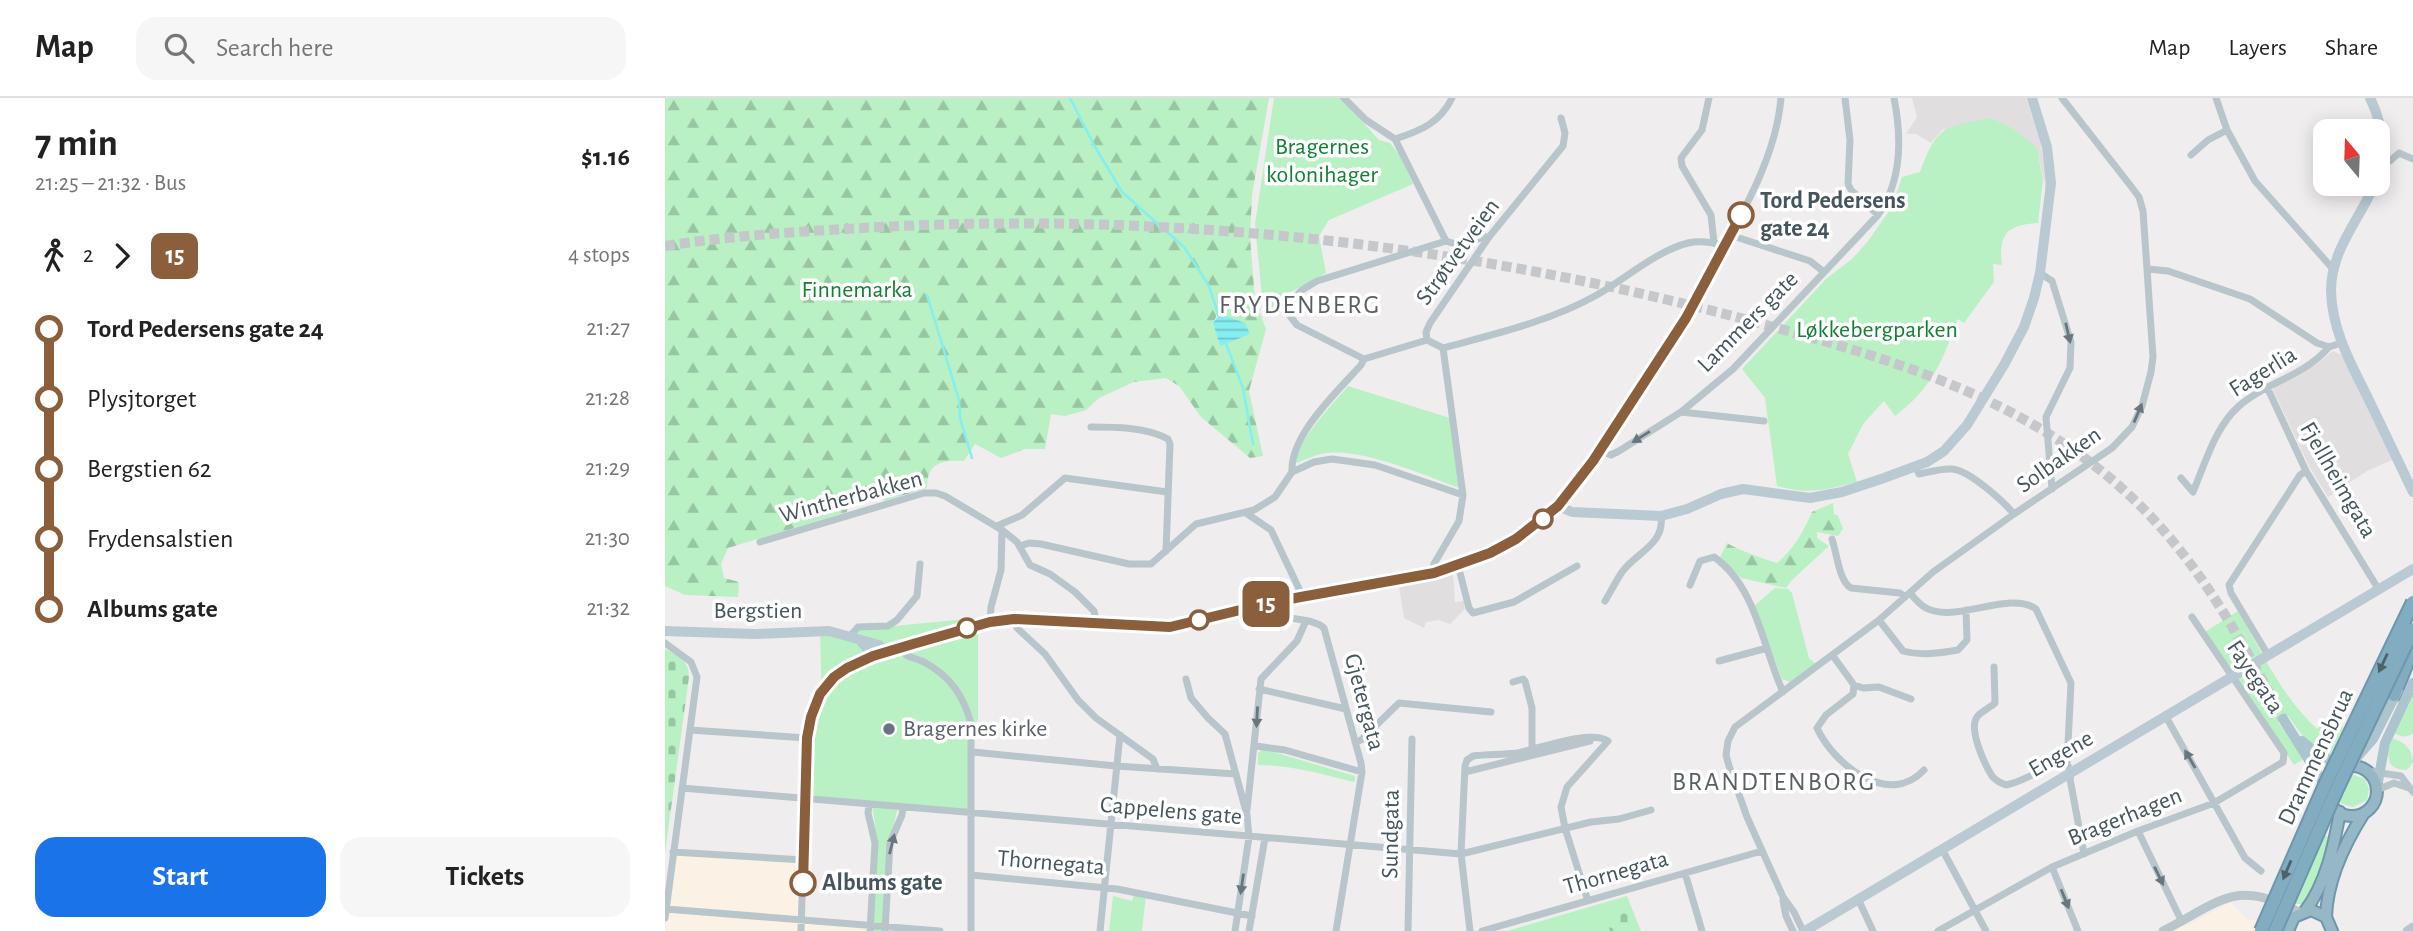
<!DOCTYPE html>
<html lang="en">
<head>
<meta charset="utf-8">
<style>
  :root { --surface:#fff; --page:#f6f6f6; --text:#222; --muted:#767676; --line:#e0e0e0; --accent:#1a73e8 }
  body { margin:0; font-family:"Alegreya Sans",sans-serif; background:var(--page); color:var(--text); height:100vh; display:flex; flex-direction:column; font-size:26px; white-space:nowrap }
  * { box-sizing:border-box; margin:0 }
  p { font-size:23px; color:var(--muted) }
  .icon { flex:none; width:38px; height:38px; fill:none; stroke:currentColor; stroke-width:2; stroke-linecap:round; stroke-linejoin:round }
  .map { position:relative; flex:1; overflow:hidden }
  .drawer { display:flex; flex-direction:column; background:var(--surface); width:665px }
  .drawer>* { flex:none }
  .badge { padding:0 14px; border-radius:10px; font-size:24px; line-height:46px }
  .needle { width:46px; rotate:341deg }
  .controls { position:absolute; left:1648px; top:21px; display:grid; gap:14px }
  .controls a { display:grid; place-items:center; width:77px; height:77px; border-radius:14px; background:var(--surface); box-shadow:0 4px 18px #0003; font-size:35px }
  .map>.badge { position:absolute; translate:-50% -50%; box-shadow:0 0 0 4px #fff }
  .legs { display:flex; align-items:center; gap:10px; height:77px; padding:0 35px; font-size:23px }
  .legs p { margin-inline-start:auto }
  .overview { display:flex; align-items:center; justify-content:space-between; height:119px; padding:0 35px }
  h1 { font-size:38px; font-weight:600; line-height:52px }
  .button { display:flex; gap:14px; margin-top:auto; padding:14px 35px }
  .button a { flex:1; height:80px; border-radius:21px; background:var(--accent); color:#fff; font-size:28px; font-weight:600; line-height:80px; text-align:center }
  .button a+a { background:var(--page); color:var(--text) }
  ul { padding:0 35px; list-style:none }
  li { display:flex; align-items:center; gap:24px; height:70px; font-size:26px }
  li i { display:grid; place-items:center; width:10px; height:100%; margin:0 9px; background:currentColor }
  li i::after { content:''; width:18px; height:18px; margin:-9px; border:5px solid; border-radius:50%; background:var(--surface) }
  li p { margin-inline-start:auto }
  li:first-child i { background:linear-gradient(#0000 50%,currentColor 0) }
  li:last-child i { background:linear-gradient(currentColor 50%,#0000 0) }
  header { display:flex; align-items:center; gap:42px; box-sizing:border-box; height:98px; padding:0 35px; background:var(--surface); border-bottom:2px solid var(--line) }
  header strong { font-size:33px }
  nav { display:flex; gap:38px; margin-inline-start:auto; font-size:24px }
  .search { width:490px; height:63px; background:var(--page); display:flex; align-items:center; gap:18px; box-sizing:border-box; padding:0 24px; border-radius:21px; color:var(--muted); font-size:26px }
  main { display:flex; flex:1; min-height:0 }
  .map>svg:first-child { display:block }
  .commercial { fill:#fcf1e5 }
  .education { fill:#e1dee0 }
  .green { fill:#b9f1c4 }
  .forest { fill:url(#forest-firs); fill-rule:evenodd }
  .cemetery { fill:url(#cemetery-stones) }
  .water { fill:url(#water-rules) }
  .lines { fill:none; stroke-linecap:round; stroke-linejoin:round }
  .stream { stroke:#84eef0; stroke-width:2.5 }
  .primary-tunnel { stroke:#c5c7ca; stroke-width:10; stroke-dasharray:10 5; stroke-linecap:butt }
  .trunk-casing { stroke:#6e97ab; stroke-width:14 }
  .motorway-casing { stroke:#6e97ab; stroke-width:16 }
  .minor { stroke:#b8c5cb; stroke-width:7 }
  .tertiary { stroke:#b8c5cb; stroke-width:9 }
  .secondary { stroke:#bacad3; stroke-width:10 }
  .primary { stroke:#abc4ce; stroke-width:10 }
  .trunk { stroke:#96b8c6; stroke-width:10 }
  .motorway { stroke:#82acbf; stroke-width:12 }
  .motorway-bridge-casing { stroke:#6e97ab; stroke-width:16; stroke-linecap:butt }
  .motorway-bridge { stroke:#82acbf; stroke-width:12 }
  .oneway { fill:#68777d }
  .oneway2 { fill:#4e626b }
  .line-1-casing { stroke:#fff; stroke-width:16 }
  .line-1 { stroke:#8b5e3c; stroke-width:10 }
  .stop-1-dot { fill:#fff; stroke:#8b5e3c; stroke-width:3.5 }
  .worship-dot { fill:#6b7280; stroke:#fff; stroke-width:2.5 }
  .labels { text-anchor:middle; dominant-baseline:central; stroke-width:7; stroke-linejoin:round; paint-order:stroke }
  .park-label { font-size:24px; fill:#128034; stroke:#fff }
  .stop-label { font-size:24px; font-weight:bold; fill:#45555c; stroke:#fff; text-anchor:start }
  .street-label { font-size:24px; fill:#45555c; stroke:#fff }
  .worship-label { font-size:24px; fill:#5b616d; stroke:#fff; text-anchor:start }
  .neighbourhood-label { font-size:26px; letter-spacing:2px; fill:#5a5f63; stroke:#fff }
</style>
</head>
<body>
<header>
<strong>Map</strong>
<div class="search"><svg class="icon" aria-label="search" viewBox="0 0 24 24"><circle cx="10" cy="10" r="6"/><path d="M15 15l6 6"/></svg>Search here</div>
<nav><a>Map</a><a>Layers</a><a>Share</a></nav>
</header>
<main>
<section class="drawer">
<div class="overview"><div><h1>7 min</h1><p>21:25 – 21:32 · Bus</p></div><b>$1.16</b></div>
<div class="legs"><svg class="icon" aria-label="walk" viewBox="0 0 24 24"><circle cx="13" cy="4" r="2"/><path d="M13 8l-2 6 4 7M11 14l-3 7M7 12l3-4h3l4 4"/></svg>2<svg class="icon" aria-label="forward" viewBox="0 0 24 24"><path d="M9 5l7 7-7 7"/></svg><b class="badge" style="background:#8b5e3c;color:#fff">15</b><p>4 stops</p></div>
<ul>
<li><i style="color:#8b5e3c"></i><b>Tord Pedersens gate 24</b><p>21:27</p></li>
<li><i style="color:#8b5e3c"></i><span>Plysjtorget</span><p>21:28</p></li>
<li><i style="color:#8b5e3c"></i><span>Bergstien 62</span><p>21:29</p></li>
<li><i style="color:#8b5e3c"></i><span>Frydensalstien</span><p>21:30</p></li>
<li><i style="color:#8b5e3c"></i><b>Albums gate</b><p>21:32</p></li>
</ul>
<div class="button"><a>Start</a><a>Tickets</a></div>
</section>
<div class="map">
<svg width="1748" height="833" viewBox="0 0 1748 833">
  <defs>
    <pattern id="forest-firs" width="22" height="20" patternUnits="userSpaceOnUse" patternTransform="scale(1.75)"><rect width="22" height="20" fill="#b9f1c4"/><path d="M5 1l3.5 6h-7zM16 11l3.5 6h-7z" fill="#98c6a2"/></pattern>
    <pattern id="cemetery-stones" width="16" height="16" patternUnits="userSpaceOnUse" patternTransform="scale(1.75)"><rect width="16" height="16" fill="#b9f1c4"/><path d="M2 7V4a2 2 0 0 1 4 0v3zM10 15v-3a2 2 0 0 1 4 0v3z" fill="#98c6a2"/></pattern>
    <pattern id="water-rules" width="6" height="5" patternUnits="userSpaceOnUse" patternTransform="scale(1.75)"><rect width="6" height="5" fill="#84eef0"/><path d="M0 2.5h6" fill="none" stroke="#6ec4c6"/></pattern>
  </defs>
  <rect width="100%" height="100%" fill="#f0edee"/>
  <path class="commercial" d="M10,754L139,762L137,822L276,833H0Z
    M1566,804L1582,822H1592L1595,833H1498L1517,824L1523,827Z"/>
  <path class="education" d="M1247,0H1361L1375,43L1381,77V92L1372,50L1278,31L1266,45L1251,36H1241L1252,19Z
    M1668,253L1677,257L1727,362L1702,373L1663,399L1645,370L1608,292L1610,288L1650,267Z
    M788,475L790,504L799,503L800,511L785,526L774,522L761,524L759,530L739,520L734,488Z"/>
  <path class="green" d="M609,0H676L714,42L725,45L734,56L748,86L664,122L654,138L661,175L622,196L620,205L621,214L604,211L597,199L590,126Z
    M1326,20L1347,30L1372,50L1378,82L1373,125C1343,127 1333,135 1337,167L1328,166L1329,184L1299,225L1293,221C1276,265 1269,288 1230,318L1219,303L1198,326L1183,356L1192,384C1160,392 1145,397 1112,388L1100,300L1077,271L1161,181L1187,161L1203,143L1227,109L1237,79L1255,74C1273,27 1278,29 1326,20Z
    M683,288L785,320L794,390C759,377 699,351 662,355C652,356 640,362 631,365C631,343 669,305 683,288Z
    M1110,490L1123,491L1127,495L1144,560L1151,566L1125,584L1117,581L1089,508Z
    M1573,513C1597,554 1617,599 1652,631L1673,610L1678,630L1665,658L1643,645L1623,618L1613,624L1639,661L1629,667L1540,534Z
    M311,520L313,538V621L307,631L305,715L233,708L225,745L220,833H205L210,728L207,706L140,701L142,640L157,607L155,533L185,538L189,532Z
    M1748,595V635C1742,640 1736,639 1729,635Z
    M1727,640C1740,644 1747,651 1748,664L1742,672C1720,672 1721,657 1727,640Z
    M598,651L690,678V682L689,684C657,676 626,667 593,667V655Z
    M1686,676L1700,681L1704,691L1702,702L1688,709L1677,706L1674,701Z
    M1659,737L1664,739C1660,757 1652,796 1638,806H1628Z
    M469,796L481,797L477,833H444L448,798L467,803Z
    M962,798L976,833H842Z"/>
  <path class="forest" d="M0,0H604L587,97L585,140L590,202L601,231L584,293L598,358L585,360L536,319L514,288L501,280L469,284L434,300L421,312L400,318L386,316L380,351H360L336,360L310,346L299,363C276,362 262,365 262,390L219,403L215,395L183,403L182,414L63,450L56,466L59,480L74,484L73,499L20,497L0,488ZM552,217L577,226L555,248L548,225Z
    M1168,405L1169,416L1173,418L1178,431L1173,438L1152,434V440L1164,448L1127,482L1121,490L1076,480L1055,459L1062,445C1073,452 1099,461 1112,465C1129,451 1138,434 1147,414Z"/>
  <path class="cemetery" d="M0,551C14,558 24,562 24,579L0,755Z
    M960,809L968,828L953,833H945L940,815Z"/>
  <path class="water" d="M555,216L580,225L585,236L555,248L548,225Z"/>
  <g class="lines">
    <path class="stream" d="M405,0L429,47L457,94L519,149L544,188L554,219
      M262,197L294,302L295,320L307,360
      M560,243L578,290L588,346"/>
    <path class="primary-tunnel" d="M0,148C71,137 143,133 215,129C506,114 797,146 1079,221C1194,252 1312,284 1411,354C1512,425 1562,514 1618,621"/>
    <defs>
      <path id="trunk" d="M1662 693a25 25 0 1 1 50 0a25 25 0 1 1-50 0Z
        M1640,813C1661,786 1669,747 1675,714
        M1661,819C1662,782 1680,745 1699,715
        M1623,833L1629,819L1646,812L1661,819L1667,833"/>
      <path id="motorway" d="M1729,597L1748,550"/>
    </defs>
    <use href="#trunk" class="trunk-casing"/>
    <use href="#motorway" class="motorway-casing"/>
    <path class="minor" d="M679,0L701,22L730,41L781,143L796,148L818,139H824
      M1044,0L1037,32L1016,60L1017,68L1046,117L1049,145
      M1180,0L1185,42L1183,86L1186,92L1213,117
      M1551,0L1562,32L1590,83L1668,171
      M730,41C755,33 775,25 787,0
      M1526,57L1543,42L1562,32
      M1718,64L1725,63L1734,55L1748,61
      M1065,137L1145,163L1159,174
      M1483,171L1503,173L1585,201L1652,245L1664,249L1676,245
      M1375,175L1387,183L1406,244L1405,270L1381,319L1387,391
      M778,250C829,236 883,224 930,198C959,182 991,153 1023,145C1036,142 1047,144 1059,148
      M778,250L762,242L761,234L765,225L824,139L898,48L900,35L896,20
      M699,261L632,227L625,218V204L637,192L652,183L781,143
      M1602,289L1641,373L1714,492
      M1016,314L1099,323
      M426,329C450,329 481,329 503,341L505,346L501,453
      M935,353L946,357L954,353L1016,314L1068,271L1213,117C1237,83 1237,40 1229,0
      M1251,369L1254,376C1264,374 1277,370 1287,371C1304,372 1338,403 1349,416
      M627,374C625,337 672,294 696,267L699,261L762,242
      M1516,380L1528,394C1540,366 1550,329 1574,308C1603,283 1638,279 1664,249
      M893,408C954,332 1005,248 1052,162C1079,112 1111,58 1116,0
      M581,415L606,432L638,499
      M332,428L357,417L400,380L502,394
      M1167,441C1172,456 1174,483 1186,490L1235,495L1240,499
      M95,444L259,395H271L280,398L337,432L352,444L365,467L385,476L410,494L429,513L432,526
      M355,448L364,445L376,446L464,466H486L531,426L589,412L610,399L627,374L649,364L667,361L710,367L798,397
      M793,467L804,510L808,515L849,504L912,468
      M769,475V466L794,423L798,397L778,250
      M1025,487L1035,463L1049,459C1091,488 1098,550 1118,594
      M1245,495C1250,501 1255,507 1261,510C1291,526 1344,492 1371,511L1406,585L1402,666L1406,674L1405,681L1419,756
      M940,503C946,493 951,483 957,474C972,454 1000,446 996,418
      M608,504C614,528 643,516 659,530L696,665L697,674L671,833
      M349,521L352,530L380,556L413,602L431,620L488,661L492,671
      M1214,522L1238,553C1256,558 1276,555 1293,552L1302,542L1301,512
      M325,524L326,509L336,472L337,432
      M185,538L193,529L223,528L232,522L252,498L255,466
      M0,545L26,564L32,579L0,820
      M236,550C241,561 249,559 259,564C285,578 299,598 306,626V833
      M1603,557L1566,495L1564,487L1635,377L1641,373
      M1168,558L1189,587L1188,596L1161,617L1152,630C1169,667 1224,710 1259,672
      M1054,563L1102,550
      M1329,569L1330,605C1325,610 1316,613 1312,619C1303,631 1320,667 1327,678C1331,683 1335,685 1341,687C1361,683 1378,669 1397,664L1402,666
      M521,581L526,600L543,620L560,636L582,717L584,739L570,833
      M848,584L858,581L860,583L867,610V651
      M1189,587L1198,590L1214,589L1246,601
      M594,591L681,611
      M1500,617L1580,760L1596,773
      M25,632L142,640
      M690,644L696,642L734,605L826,614
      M591,648L620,652L697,674
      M308,654L451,668L571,676
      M1702,673L1736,678L1748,694
      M800,674L925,643
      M17,690L796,756L926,724L954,721L986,712
      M1712,692L1729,685L1744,690
      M204,706L203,715L210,745L205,833
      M582,712L596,581L632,543L641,523
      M1473,733L1517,824
      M1277,751L1321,833
      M8,754L139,762
      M1387,769L1413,833
      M1020,775L1037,833
      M306,777L452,791L587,818
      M1118,803L1121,818L1128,833
      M1194,803L1208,833
      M1,811L275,833
      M220,832L225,745L237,717L238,709
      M136,833L142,640C150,596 165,574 208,558
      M435,833L455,637
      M584,833L600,740
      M743,833L747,641
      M805,833L796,756L800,668L802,662L808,658C822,656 838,657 852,655C874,651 924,631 943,643L902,689L896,709L900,730L923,803
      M817,833L1097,753
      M1138,833L1129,814L1118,799L1082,719L1064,668L1061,657L1063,643L1070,629L1214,522L1268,474L1349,416L1447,350L1467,329L1477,308L1486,274L1488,259L1478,113L1474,99L1465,87L1397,0
      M1273,833L1387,769L1473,733L1549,705L1618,664L1619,655L1527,519"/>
    <path class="tertiary" d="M1498,833C1555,804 1572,779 1635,815
      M1742,833L1748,829"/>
    <path class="secondary" d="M1705,0C1748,87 1666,122 1666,193C1667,232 1685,264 1702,298C1717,330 1733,362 1748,394
      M0,533L90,536L164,533L214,547L220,554
      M195,542L208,558L336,522L505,529L608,504L769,475C818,460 853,441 893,408L907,414L996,418L1022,411L1056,396L1078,391L1145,400L1177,394L1219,380L1262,364L1279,353L1302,327L1339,267L1359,229L1369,200L1375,175L1386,85L1382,49L1367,0
      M1140,833L1748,471"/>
    <path class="primary" d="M1618,621L1663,692
      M1637,643L1651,655L1676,668
      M1686,666L1708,641L1733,592
      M1712,689L1720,645L1748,585"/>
    <use href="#trunk" class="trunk"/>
    <use href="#motorway" class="motorway"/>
    <defs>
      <path id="motorway-bridge" d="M1596,833L1660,687L1748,504
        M1610,833L1671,693L1748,531"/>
    </defs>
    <use href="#motorway-bridge" class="motorway-bridge-casing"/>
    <use href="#motorway-bridge" class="motorway-bridge"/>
  </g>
  <defs><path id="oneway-solid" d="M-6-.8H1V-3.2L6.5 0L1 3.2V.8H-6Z" transform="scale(1.75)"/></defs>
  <g class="oneway">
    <use href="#oneway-solid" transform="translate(1403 235) rotate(77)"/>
    <use href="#oneway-solid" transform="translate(1473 315) rotate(-67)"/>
    <use href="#oneway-solid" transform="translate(976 339) rotate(148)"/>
    <use href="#oneway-solid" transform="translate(592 619) rotate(93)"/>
    <use href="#oneway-solid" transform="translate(1525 661) rotate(-120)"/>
    <use href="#oneway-solid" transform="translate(227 746) rotate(-76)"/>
    <use href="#oneway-solid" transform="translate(1494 778) rotate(64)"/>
    <use href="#oneway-solid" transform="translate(577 786) rotate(98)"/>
    <use href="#oneway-solid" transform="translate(1400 801) rotate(68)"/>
  </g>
  <g class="oneway2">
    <use href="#oneway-solid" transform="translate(1718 565) rotate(115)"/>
    <use href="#oneway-solid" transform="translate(1622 772) rotate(113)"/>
  </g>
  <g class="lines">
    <defs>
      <path id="line-1" d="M138,785L142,640L146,619L155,596L169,579L182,570L208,558L248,546L325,524L349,521L505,529L608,504L769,475L825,455L851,441L893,408L928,363L1021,220L1076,117"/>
    </defs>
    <use href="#line-1" class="line-1-casing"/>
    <use href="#line-1" class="line-1"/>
  </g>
  <g class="stop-1-dot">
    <circle cx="1076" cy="117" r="12"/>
    <circle cx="878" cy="421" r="9"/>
    <circle cx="534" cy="522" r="9"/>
    <circle cx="302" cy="530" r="9"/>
    <circle cx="138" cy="785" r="12"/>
  </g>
  <circle class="worship-dot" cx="224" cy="631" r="7"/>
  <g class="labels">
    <g class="park-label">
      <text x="657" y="49">Bragernes<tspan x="657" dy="28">kolonihager</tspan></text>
      <text x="192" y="192">Finnemarka</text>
      <text x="1212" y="232">Løkkebergparken</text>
    </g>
    <g class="stop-label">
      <text x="1095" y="103">Tord Pedersens<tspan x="1095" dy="28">gate 24</tspan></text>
      <text x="157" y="785">Albums gate</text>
    </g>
    <g class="street-label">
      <text transform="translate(793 154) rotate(-54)">Strøtvetveien</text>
      <text transform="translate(1083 224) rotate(-45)">Lammers gate</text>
      <text transform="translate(1598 274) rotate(-32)">Fagerlia</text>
      <text transform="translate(1394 362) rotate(-35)">Solbakken</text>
      <text transform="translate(1673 382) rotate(60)">Fjellheimgata</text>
      <text transform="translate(186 399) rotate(-15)">Wintherbakken</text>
      <text x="93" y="513">Bergstien</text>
      <text transform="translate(1590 579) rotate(56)">Fayegata</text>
      <text transform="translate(699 604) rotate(75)">Gjetergata</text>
      <text transform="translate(1396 656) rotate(-30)">Engene</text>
      <text transform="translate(1651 659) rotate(-65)">Drammensbrua</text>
      <text transform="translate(506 713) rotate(5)">Cappelens gate</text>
      <text transform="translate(1460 719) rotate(-22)">Bragerhagen</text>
      <text transform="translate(726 736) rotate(-89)">Sundgata</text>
      <text transform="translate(386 765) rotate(5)">Thornegata</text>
      <text transform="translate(951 775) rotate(-16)">Thornegata</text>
    </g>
    <g class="worship-label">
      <text x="238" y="631">Bragernes kirke</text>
    </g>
    <g class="neighbourhood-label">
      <text x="635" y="207">FRYDENBERG</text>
      <text x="1109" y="684">BRANDTENBORG</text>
    </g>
  </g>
</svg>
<div class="controls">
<a><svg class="needle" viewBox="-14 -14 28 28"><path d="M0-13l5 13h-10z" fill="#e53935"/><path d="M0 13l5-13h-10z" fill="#767676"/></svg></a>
</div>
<b class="badge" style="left:601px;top:506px;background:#8b5e3c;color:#fff">15</b>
</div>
</main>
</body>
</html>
